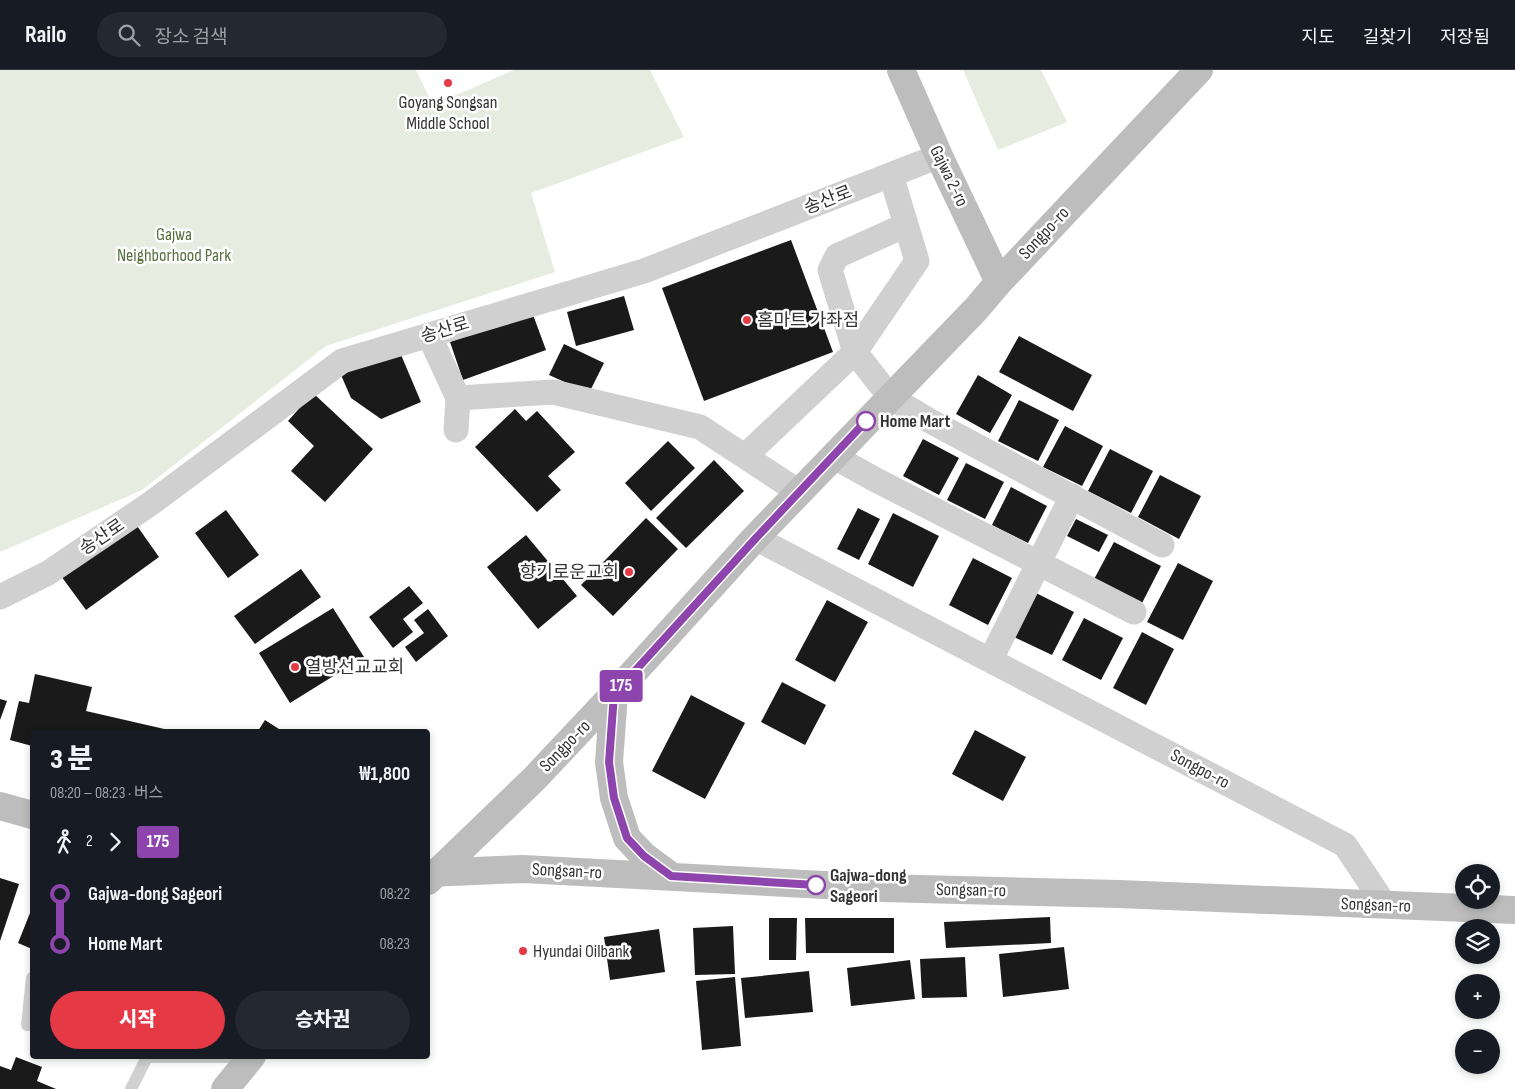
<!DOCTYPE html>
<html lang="ko">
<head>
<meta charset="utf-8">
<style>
  :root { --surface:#171b24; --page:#242831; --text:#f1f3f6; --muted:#9ea1a6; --line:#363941; --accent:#e63946 }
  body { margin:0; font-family:"Sofia Sans Condensed","Noto Sans KR",sans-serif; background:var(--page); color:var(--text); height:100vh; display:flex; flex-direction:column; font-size:19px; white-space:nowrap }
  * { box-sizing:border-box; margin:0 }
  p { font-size:16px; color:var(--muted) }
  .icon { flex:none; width:28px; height:28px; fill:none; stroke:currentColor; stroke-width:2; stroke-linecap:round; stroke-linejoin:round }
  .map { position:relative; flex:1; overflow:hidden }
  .details { position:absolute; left:30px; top:659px; width:400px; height:330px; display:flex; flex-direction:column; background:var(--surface); border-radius:5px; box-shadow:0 2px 8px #0003 }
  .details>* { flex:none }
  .badge { padding:0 10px; border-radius:4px; font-size:18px; line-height:32px }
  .tools { position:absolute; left:1455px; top:794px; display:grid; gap:10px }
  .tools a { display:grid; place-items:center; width:45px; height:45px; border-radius:50%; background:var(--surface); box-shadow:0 2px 8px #0003; font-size:25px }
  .map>.badge { position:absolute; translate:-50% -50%; box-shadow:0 0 0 2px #fff }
  .legs { display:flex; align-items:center; gap:8px; height:55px; padding:0 20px; font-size:16px }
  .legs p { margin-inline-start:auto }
  .headline { display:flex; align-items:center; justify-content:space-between; height:85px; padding:0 20px }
  h1 { font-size:28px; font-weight:800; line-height:38px }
  .action { display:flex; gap:10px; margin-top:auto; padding:10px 20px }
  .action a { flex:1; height:58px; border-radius:30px; background:var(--accent); color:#fff; font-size:20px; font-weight:800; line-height:58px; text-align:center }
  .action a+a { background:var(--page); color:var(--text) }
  ul { padding:0 20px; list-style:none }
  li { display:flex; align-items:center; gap:18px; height:50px; font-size:19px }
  li i { display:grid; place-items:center; width:8px; height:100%; margin:0 6px; background:currentColor }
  li i::after { content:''; width:12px; height:12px; margin:-6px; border:4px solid; border-radius:50%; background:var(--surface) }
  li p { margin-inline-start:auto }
  li:first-child i { background:linear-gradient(#0000 50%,currentColor 0) }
  li:last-child i { background:linear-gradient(currentColor 50%,#0000 0) }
  header { display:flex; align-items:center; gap:30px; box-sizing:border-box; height:70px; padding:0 25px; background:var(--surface); border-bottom:1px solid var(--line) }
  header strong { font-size:24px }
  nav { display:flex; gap:28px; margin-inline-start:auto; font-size:18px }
  .search { width:350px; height:45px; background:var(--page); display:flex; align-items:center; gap:12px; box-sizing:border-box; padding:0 18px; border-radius:28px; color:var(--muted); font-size:19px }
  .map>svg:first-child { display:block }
  .green { fill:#e6ecdf }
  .building { fill:#1a1a1a }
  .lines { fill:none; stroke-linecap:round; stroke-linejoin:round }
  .lane { stroke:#d0d0d0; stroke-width:12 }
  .street { stroke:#d0d0d0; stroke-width:25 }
  .secondary { stroke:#bdbdbd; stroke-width:28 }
  .line-1-casing { stroke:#fff; stroke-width:11 }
  .line-1 { stroke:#8e44ad; stroke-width:8 }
  .poi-dot { fill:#e63946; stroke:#fff; stroke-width:2 }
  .stop-1-dot { fill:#fff; stroke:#8e44ad; stroke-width:2.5 }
  .labels { text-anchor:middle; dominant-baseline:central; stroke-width:5; stroke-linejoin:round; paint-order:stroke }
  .poi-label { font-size:18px; fill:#333; stroke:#fff; text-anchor:start }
  .street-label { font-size:18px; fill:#333; stroke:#fff }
  .park-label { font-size:18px; fill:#56703f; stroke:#fff }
  .stop-label { font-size:18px; font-weight:bold; fill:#333; stroke:#fff; text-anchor:start }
</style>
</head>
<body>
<header>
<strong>Railo</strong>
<div class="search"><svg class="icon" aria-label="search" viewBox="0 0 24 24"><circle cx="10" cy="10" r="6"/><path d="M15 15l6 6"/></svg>장소 검색</div>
<nav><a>지도</a><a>길찾기</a><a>저장됨</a></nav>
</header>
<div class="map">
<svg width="1515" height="1019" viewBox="0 0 1515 1019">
  <rect width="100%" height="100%" fill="#fff"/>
  <path class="green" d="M0,0H416L433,35L514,0H650L684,67L531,123L555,202L326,276L142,420L0,482Z
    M963,0H1041L1067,52L998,80Z"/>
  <path class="building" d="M791,170L833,282L704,331L662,218Z
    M624,226L634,260L576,276L567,242Z
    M532,242L546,280L463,310L450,272Z
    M1019,266L1092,305L1073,341L999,302Z
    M564,274L604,293L589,323L549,305Z
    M399,280L421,332L381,349L351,328L341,305Z
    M978,305L1012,325L990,363L956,344Z
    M313,323L373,379L325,432L291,401L314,376L288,351Z
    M1019,330L1059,350L1038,391L998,371Z
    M515,339L526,351L537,341L575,382L548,406L561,420L537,442L475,377Z
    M1065,356L1103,376L1082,416L1043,397Z
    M923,369L959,388L939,425L903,406Z
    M668,371L695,398L651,441L625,413Z
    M1110,379L1153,401L1131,443L1088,421Z
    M714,390L744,421L686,478L656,448Z
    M966,393L1004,412L985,449L947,430Z
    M1160,405L1201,426L1179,469L1138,447Z
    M1011,417L1047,436L1028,473L992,455Z
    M858,438L880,449L859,490L837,479Z
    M226,440L259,485L228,508L195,463Z
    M893,443L939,466L913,517L868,494Z
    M646,448L678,479L613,546L581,515Z
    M1076,449L1108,465L1099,482L1067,466Z
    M135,453L159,487L86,540L61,506Z
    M526,465L577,526L538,559L487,497Z
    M1114,472L1161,496L1140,537L1092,513Z
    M973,488L1012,508L988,555L949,535Z
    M1178,493L1213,511L1183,570L1147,552Z
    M301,499L321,527L255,574L234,546Z
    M409,516L423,533L403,549L413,562L393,578L369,547Z
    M1036,523L1074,542L1052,585L1014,567Z
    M827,530L868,552L835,612L795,590Z
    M333,538L364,587L290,633L259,583Z
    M428,539L448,566L416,592L405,577L424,563L414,550Z
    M1084,548L1123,568L1101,610L1062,590Z
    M1142,562L1174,579L1146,635L1113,618Z
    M35,604L92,617L86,641L173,661H32V676L10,670L19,631L29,633Z
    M782,612L826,635L805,675L761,652Z
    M691,625L745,653L705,729L652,701Z
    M0,629L7,631L0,650Z
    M265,650L282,661H258Z
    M975,660L1026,687L1003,731L952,704Z
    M0,808L19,814L0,871Z
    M32,838V879L18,873Z
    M1050,847L1051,873L946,878L944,852Z
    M769,848H797L796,890H769Z
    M805,848H894V883H806Z
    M733,856L735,904L695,905L693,858Z
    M659,859L665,902L610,910L604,867Z
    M1064,877L1069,919L1003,927L999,884Z
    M965,887L967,927L922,928L920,889Z
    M910,890L915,929L851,936L847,898Z
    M809,901L813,942L745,948L741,908Z
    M735,907L741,976L702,980L696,911Z
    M16,987L42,997L37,1011L56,1019H0V996L11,1000Z"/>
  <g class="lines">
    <path class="lane" d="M32,908L27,955L32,954
      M131,1019L147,987H249"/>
    <path class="street" d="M906,155L837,186L830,200L855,282L890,327L930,351L1162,475
      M429,265L458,328L553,322L700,357L799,422
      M456,360L458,328
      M745,386L855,282L917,191L891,105
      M833,386L874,409L1134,542
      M755,468L1345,775L1385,835
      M0,527L48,503L150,434L342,291L644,201L939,86
      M991,589L1072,426"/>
    <path class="secondary" d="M901,0L939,86L999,212
      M614,624L609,692L614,728L627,768L644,786L671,806
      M0,736L32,745
      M428,803L523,799L882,818L1119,824L1515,840
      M428,811L535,708L614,624L755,468L976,239L999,212L1199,0
      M225,1019L252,986"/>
  </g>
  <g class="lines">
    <defs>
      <path id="line-1" d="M816,815L671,806L644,786L627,768L614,728L609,692L614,624L756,468L866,351"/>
    </defs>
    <use href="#line-1" class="line-1-casing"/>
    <use href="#line-1" class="line-1"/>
  </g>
  <g class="poi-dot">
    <circle cx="448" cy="13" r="5"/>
    <circle cx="747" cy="250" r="5"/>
    <circle cx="629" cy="502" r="5"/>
    <circle cx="295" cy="597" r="5"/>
    <circle cx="523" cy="881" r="5"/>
  </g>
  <g class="stop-1-dot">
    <circle cx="866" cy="351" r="9"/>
    <circle cx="816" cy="815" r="9"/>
  </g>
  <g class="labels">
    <g class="poi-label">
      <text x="448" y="32" text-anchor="middle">Goyang Songsan<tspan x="448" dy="21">Middle School</tspan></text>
      <text x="757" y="250">홈마트 가좌점</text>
      <text x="619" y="502" text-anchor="end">향기로운교회</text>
      <text x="305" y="597">열방선교교회</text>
      <text x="533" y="881">Hyundai Oilbank</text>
    </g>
    <g class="street-label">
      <text transform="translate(949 106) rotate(64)">Gajwa 2-ro</text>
      <text transform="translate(828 130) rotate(-21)">송산로</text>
      <text transform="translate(1044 163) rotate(-47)">Songpo-ro</text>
      <text transform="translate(445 260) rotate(-17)">송산로</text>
      <text transform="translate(102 467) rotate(-34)">송산로</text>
      <text transform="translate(565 676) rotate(-46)">Songpo-ro</text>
      <text transform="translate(1200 699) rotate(28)">Songpo-ro</text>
      <text transform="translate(567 801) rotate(3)">Songsan-ro</text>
      <text transform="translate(971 820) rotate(1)">Songsan-ro</text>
      <text transform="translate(1376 835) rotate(2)">Songsan-ro</text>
    </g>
    <g class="park-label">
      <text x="174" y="164">Gajwa<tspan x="174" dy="21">Neighborhood Park</tspan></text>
    </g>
    <g class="stop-label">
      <text x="880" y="351">Home Mart</text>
      <text x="830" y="805">Gajwa-dong<tspan x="830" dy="21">Sageori</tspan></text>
    </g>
  </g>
</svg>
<div class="tools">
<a><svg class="icon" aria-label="locate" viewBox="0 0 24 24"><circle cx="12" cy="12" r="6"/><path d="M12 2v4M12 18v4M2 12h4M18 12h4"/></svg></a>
<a><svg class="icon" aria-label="layers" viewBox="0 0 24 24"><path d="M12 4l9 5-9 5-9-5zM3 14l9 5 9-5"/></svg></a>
<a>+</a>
<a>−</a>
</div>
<b class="badge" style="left:621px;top:616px;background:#8e44ad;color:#fff">175</b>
<section class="details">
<div class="headline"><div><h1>3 분</h1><p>08:20 – 08:23 · 버스</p></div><b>₩1,800</b></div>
<div class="legs"><svg class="icon" aria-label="walk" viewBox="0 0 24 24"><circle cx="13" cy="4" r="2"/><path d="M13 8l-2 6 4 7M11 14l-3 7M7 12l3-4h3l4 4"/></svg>2<svg class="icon" aria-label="forward" viewBox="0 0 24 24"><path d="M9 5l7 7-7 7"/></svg><b class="badge" style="background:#8e44ad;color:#fff">175</b></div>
<ul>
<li><i style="color:#8e44ad"></i><b>Gajwa-dong Sageori</b><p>08:22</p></li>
<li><i style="color:#8e44ad"></i><b>Home Mart</b><p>08:23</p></li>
</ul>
<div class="action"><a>시작</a><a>승차권</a></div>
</section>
</div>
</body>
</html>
